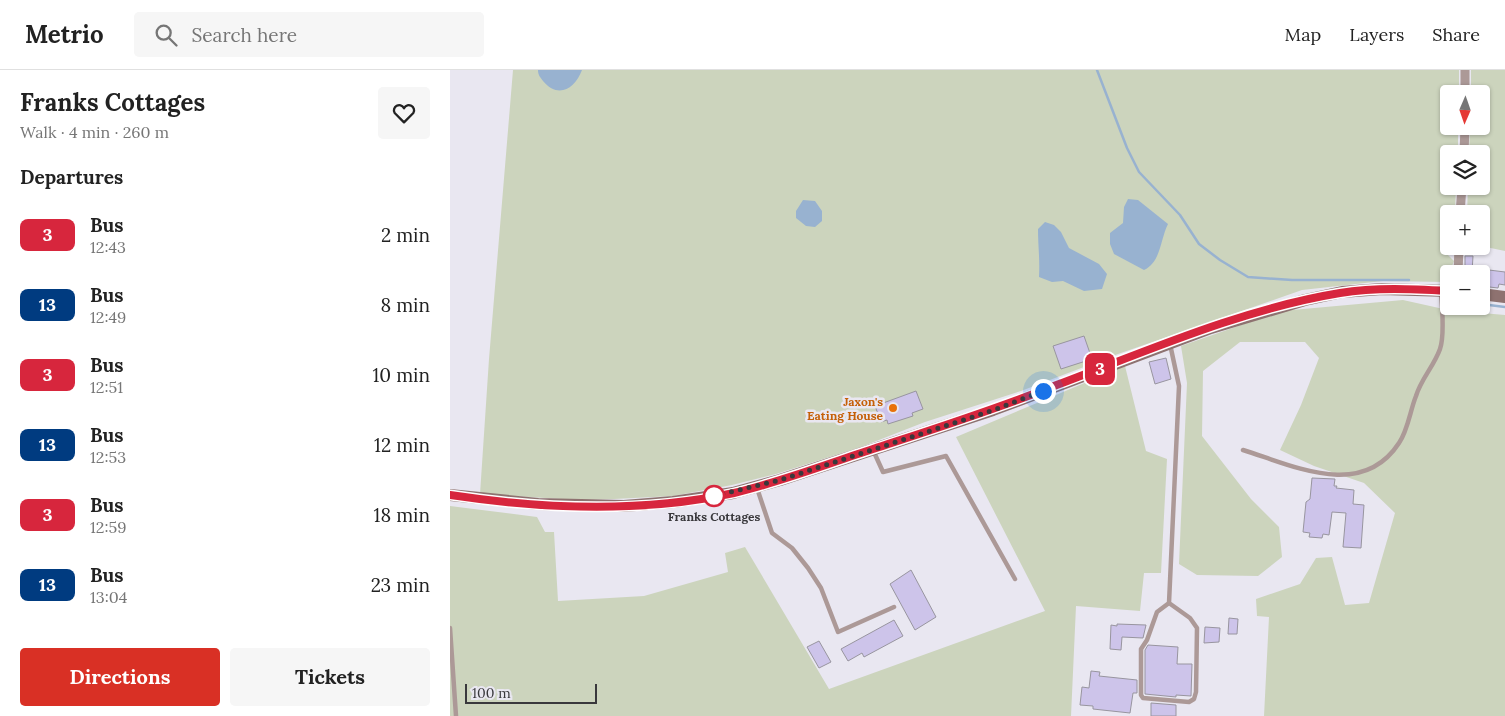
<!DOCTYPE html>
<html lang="en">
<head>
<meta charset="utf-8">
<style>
  :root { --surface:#fff; --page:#f6f6f6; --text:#222; --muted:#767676; --line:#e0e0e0; --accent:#d93025 }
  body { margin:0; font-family:Lora,serif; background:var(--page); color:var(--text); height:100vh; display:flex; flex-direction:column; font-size:19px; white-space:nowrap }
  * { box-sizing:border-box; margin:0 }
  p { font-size:16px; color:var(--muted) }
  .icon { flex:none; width:28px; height:28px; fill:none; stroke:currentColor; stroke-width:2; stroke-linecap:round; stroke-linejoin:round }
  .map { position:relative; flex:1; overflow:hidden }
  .details { display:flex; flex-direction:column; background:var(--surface); width:450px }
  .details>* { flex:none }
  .badge { padding:0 10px; border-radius:8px; font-size:18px; line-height:32px }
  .needle { width:32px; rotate:182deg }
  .fabs { position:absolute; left:990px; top:15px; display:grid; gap:10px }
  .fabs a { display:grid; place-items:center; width:50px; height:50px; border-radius:5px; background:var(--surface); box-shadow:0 1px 4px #0004; font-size:25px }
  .scale { position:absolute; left:15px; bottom:12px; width:132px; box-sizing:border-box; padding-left:5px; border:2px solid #39383c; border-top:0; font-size:14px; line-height:18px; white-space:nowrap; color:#39383c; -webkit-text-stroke:4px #e9e7f1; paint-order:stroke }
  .you { position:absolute; width:25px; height:25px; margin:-12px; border:4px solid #fff; border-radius:50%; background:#1a73e8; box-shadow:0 0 0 8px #1a73e833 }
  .map>.badge { position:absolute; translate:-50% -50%; box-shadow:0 0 0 2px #fff }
  h2 { padding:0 20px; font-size:19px; line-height:45px }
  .round { display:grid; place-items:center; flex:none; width:52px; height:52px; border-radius:5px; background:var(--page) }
  .headline { display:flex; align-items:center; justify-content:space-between; height:85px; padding:0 20px }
  h1 { font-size:24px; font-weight:800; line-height:38px }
  .button { display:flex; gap:10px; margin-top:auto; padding:10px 20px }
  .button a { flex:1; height:58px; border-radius:5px; background:var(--accent); color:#fff; font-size:20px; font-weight:800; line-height:58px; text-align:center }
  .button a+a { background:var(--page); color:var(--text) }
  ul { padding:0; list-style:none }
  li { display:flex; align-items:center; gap:15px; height:70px; padding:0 20px }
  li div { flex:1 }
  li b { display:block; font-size:19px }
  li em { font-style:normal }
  li .badge { min-width:55px; font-weight:700; text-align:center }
  header { display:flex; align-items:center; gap:30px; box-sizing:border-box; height:70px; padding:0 25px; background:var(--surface); border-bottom:1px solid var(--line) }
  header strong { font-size:24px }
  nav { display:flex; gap:28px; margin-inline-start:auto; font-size:18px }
  .search { width:350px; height:45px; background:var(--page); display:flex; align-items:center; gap:12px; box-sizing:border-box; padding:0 18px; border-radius:5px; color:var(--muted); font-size:19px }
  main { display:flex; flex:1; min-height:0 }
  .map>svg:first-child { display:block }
  .green { fill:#ccd4bd }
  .water { fill:#98b2d0 }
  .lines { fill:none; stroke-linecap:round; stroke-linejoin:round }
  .stream { stroke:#98b2d0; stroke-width:2.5 }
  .building { fill:#cdc4ea; stroke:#98959f }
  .lane { stroke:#ac9997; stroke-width:4.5 }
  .street { stroke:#ac9997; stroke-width:9 }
  .secondary { stroke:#8e7270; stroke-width:12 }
  .line-casing { stroke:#fff; stroke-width:11 }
  .line { stroke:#d7263d; stroke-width:8 }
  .walk { stroke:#39383c; stroke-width:5; stroke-dasharray:0 9 }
  .food-dot { fill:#e8710a; stroke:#e9e7f1; stroke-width:2 }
  .stop-dot { fill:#fff; stroke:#d7263d; stroke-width:2.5 }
  .labels { text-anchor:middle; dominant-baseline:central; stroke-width:5; stroke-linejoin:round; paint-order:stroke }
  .food-label { font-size:12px; font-weight:bold; fill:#c56008; stroke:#e9e7f1; text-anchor:end }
  .stop-label { font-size:12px; font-weight:bold; fill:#39383c; stroke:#e9e7f1 }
</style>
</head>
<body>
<header>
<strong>Metrio</strong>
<div class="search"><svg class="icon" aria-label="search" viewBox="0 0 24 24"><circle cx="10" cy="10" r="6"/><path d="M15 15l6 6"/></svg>Search here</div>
<nav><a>Map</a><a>Layers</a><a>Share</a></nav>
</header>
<main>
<section class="details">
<div class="headline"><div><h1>Franks Cottages</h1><p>Walk · 4 min · 260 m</p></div><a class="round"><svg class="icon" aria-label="heart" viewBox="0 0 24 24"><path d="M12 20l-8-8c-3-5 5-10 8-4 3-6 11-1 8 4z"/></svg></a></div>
<h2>Departures</h2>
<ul>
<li><span class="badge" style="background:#d7263d;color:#fff">3</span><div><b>Bus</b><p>12:43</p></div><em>2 min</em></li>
<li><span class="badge" style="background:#003b80;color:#fff">13</span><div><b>Bus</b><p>12:49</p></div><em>8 min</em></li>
<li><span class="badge" style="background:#d7263d;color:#fff">3</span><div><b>Bus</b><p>12:51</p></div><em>10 min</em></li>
<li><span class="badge" style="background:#003b80;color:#fff">13</span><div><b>Bus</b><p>12:53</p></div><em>12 min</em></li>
<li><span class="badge" style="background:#d7263d;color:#fff">3</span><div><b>Bus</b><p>12:59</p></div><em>18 min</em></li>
<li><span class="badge" style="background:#003b80;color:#fff">13</span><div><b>Bus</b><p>13:04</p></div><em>23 min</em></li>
</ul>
<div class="button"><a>Directions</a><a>Tickets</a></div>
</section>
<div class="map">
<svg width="1055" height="646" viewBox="0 0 1055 646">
  <rect width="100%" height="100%" fill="#e9e7f1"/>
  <path class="green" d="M63,0H1009V24H999V56H1008V84H999V116H1006L1005,144H999V176H1004L998,185L1004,191L996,212L933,211L852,220L668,284L571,321L475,352L411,377L326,404L282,415L223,426L164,429L128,430L30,424L39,289Z
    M1021,0H1055V181L1031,176V144H1017L1018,116H1031V84H1019L1020,56H1031V24H1021Z
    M953,230L998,240L1055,245V646H814L819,547L807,546L806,529L850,514L866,488L882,487L895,535L919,533L945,443L914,413L864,396L830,380L851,335L869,288L855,272H790L753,301L752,366L801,429L829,457L832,487L808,506L747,505L729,494L737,313L731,276L831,241Z
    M675,296L696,381L717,389L711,503H694L690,541L626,536L621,646H0V436L87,447L95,462H104L108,531L194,526L278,502L275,483L295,477L379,619L595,541L506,367Z"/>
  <path class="water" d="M88,0H132C125,19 108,29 93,11C90,7 88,5 88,0Z
    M678,129L688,130L718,154C710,170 711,192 694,200L664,184L660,174V163L673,153L674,137Z
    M353,130L365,131L372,141V151L365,157L356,156L346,148V141Z
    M595,152L604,155L611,162L619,178L649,194L657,204L652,219L634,221L613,211L602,212L589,207C590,190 588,175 588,159Z"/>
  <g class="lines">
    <path class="stream" d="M647,0L677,78L689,102L730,145L749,174L770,190L798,207L842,210H959
      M1031,234L1055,237"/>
  </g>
  <path class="building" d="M1015,186H1023L1022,202H1015Z
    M1031,199L1055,202V215L1049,214L1048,218L1031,216Z
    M634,266L642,289L611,299L603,276Z
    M716,288L721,309L705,314L699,292Z
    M466,321L473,339L462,343L463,346L438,354L437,350L431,352L425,336Z
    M862,408L885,409L884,416H887L886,418L904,420L903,434L914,435L911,478L893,477L896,443L882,442L879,465L873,464L872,468L859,467L860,463L853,462L856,432L860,429Z
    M461,500L486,547L465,560L440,514Z
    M779,548L788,549L787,564H778Z
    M444,550L453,566L414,587L412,583L398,591L391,579Z
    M667,554L696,555L693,568L672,567L671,580L660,579L661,555L667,556Z
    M755,557L770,558L769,572L754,573Z
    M369,571L381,592L369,598L357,577Z
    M698,575L728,577L727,594H742L741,626L726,625V627L695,624V580Z
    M641,601L650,602L649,606L687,610V623H683L680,643L643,639V636L630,635L632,617L639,618Z
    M701,633L726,635V646H701Z"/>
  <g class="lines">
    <path class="lane" d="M423,380L433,402L496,386L565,509
      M793,380C844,396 912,430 949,373C958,360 960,341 966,326C971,309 984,296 990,279C995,265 992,237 991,222
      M307,418L322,463L342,478L358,498L371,518L388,562L444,537
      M719,533L707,542L697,570L691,579V625L693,628L739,632L744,629L746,622L747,558L740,548L719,533L729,316L720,274
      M0,558L6,646"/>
    <path class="street" d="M1015,24V0
      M1014,84L1015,56
      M1010,144L1012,116
      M1008,204L1009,176"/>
    <path class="secondary" d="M1031,224L1055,227
      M0,425L88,434L174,436L223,432L283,423L330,410L543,340L761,258L855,230L892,222L932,219L999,221"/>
  </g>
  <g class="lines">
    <defs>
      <path id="line" d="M0,425C93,439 192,443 284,423C331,412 377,394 423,379C484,359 544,340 604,316C697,281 792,239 890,223C926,217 963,219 999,221"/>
    </defs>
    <use href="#line" class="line-casing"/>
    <use href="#line" class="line"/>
    <path class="walk" d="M264,426L330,410L544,340L593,321"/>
  </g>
  <circle class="food-dot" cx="443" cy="338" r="5"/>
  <circle class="stop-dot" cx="264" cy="426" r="10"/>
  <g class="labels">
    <g class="food-label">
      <text x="433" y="331">Jaxon's<tspan x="433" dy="14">Eating House</tspan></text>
    </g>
    <g class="stop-label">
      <text x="264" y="446">Franks Cottages</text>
    </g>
  </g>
</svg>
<div class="fabs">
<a><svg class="needle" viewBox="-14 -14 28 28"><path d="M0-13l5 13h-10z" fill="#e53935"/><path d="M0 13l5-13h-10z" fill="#767676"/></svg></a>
<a><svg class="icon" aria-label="layers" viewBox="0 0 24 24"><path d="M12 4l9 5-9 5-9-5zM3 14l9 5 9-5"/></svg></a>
<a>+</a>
<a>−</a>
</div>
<div class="scale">100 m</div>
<div class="you" style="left:593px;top:321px"></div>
<b class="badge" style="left:650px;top:299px;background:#d7263d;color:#fff">3</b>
</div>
</main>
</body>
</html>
